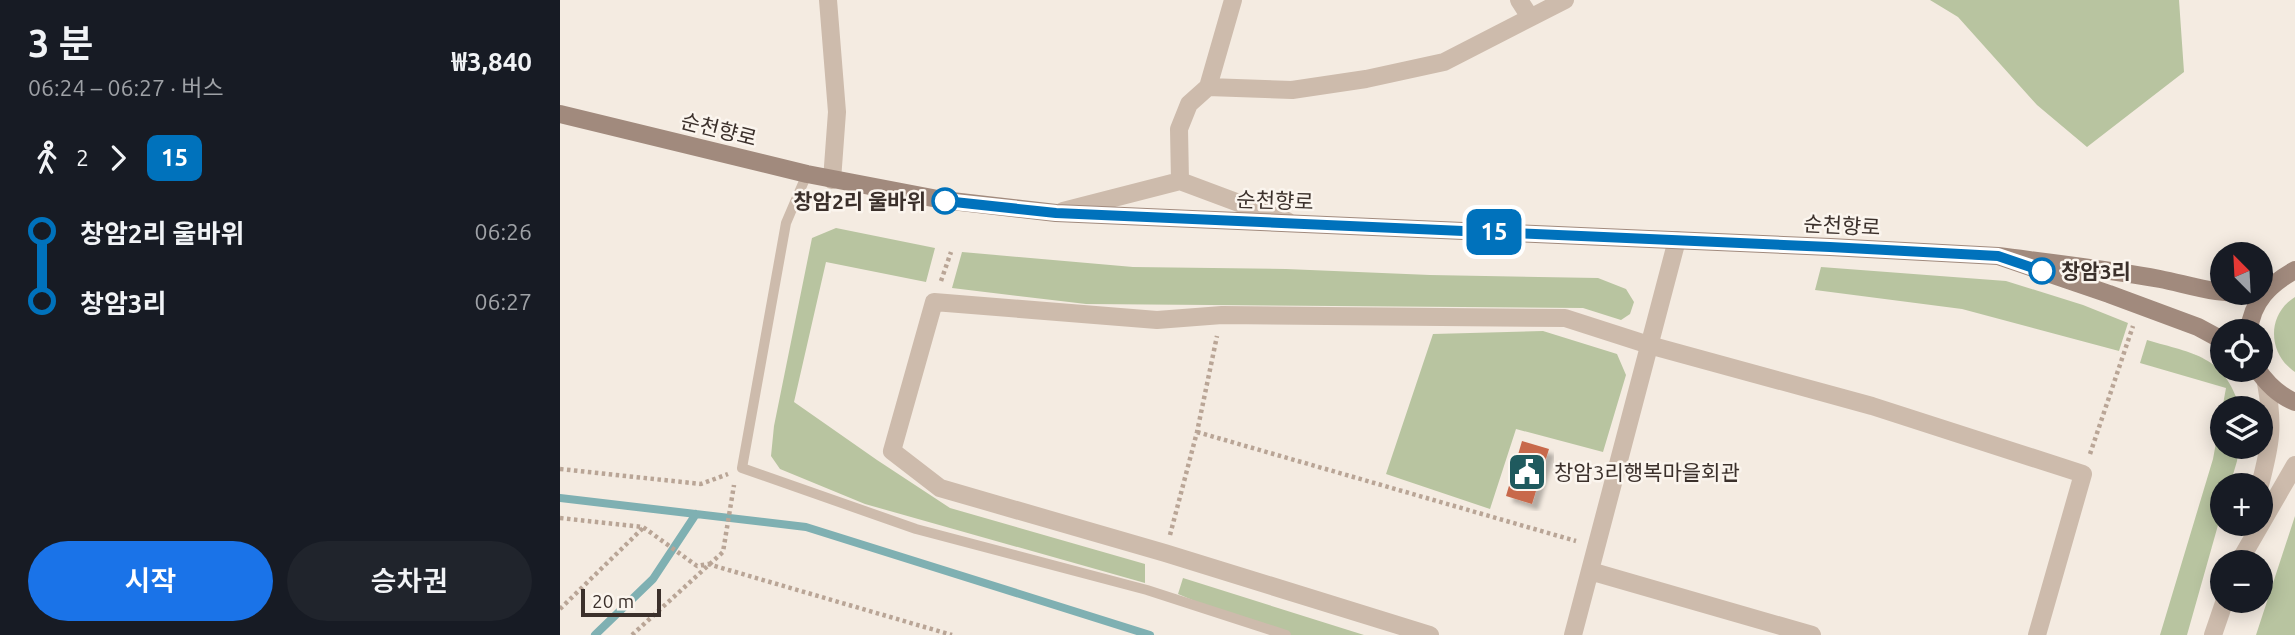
<!DOCTYPE html>
<html lang="ko">
<head>
<meta charset="utf-8">
<style>
  :root { --surface:#171b24; --page:#20242c; --text:#f1f3f6; --muted:#9ea1a6; --accent:#1a73e8 }
  body { margin:0; font-family:Ubuntu,"Noto Sans KR",sans-serif; background:var(--page); color:var(--text); height:100vh; display:flex; flex-direction:column; font-size:26px; white-space:nowrap }
  * { box-sizing:border-box; margin:0 }
  p { font-size:23px; color:var(--muted) }
  .icon { flex:none; width:38px; height:38px; fill:none; stroke:currentColor; stroke-width:2; stroke-linecap:round; stroke-linejoin:round }
  .map { position:relative; flex:1; overflow:hidden }
  .side { display:flex; flex-direction:column; background:var(--surface); width:560px }
  .side>* { flex:none }
  .badge { padding:0 14px; border-radius:10px; font-size:24px; line-height:46px }
  .needle { width:46px; rotate:336deg }
  .controls { position:absolute; left:1650px; top:242px; display:grid; gap:14px }
  .controls a { display:grid; place-items:center; width:63px; height:63px; border-radius:50%; background:var(--surface); box-shadow:0 4px 18px #0003; font-size:35px }
  .scale { position:absolute; left:21px; bottom:18px; width:80px; box-sizing:border-box; padding-left:7px; border:4px solid #3b302b; border-top:0; font-size:19px; line-height:24px; white-space:nowrap; color:#3b302b; -webkit-text-stroke:5px #fbf5ee; paint-order:stroke }
  .map>.badge { position:absolute; translate:-50% -50%; box-shadow:0 0 0 4px #fff }
  .legs { display:flex; align-items:center; gap:10px; height:77px; padding:0 28px; font-size:23px }
  .legs p { margin-inline-start:auto }
  .summary { display:flex; align-items:center; justify-content:space-between; height:119px; padding:0 28px }
  h1 { font-size:38px; font-weight:600; line-height:52px }
  .cta { display:flex; gap:14px; margin-top:auto; padding:14px 28px }
  .cta a { flex:1; height:80px; border-radius:42px; background:var(--accent); color:#fff; font-size:28px; font-weight:600; line-height:80px; text-align:center }
  .cta a+a { background:var(--page); color:var(--text) }
  ul { padding:0 28px; list-style:none }
  li { display:flex; align-items:center; gap:24px; height:70px; font-size:26px }
  li i { display:grid; place-items:center; width:10px; height:100%; margin:0 9px; background:currentColor }
  li i::after { content:''; width:18px; height:18px; margin:-9px; border:5px solid; border-radius:50%; background:var(--surface) }
  li p { margin-inline-start:auto }
  li:first-child i { background:linear-gradient(#0000 50%,currentColor 0) }
  li:last-child i { background:linear-gradient(currentColor 50%,#0000 0) }
  main { display:flex; flex:1; min-height:0 }
  .map>svg:first-child { display:block }
  .green { fill:#b8c4a0 }
  .lines { fill:none; stroke-linecap:round; stroke-linejoin:round }
  .stream { stroke:#7fb0b2; stroke-width:8 }
  .building { fill:#c8694b; filter:url(#shadow) }
  .path { stroke:#b9a596; stroke-width:4.5; stroke-dasharray:3.5 3.5; stroke-linecap:butt }
  .service { stroke:#cdbbac; stroke-width:10 }
  .minor { stroke:#cdbbac; stroke-width:18 }
  .secondary { stroke:#a18a7d; stroke-width:18 }
  .line-1-casing { stroke:#fff; stroke-width:16 }
  .line-1 { stroke:#0072bc; stroke-width:10 }
  .stop-1-dot { fill:#fff; stroke:#0072bc; stroke-width:3.5 }
  .labels { text-anchor:middle; dominant-baseline:central; stroke-width:5; stroke-linejoin:round; paint-order:stroke }
  .street-label { font-size:21px; fill:#3b302b; stroke:#fbf5ee }
  .stop-label { font-size:21px; font-weight:bold; fill:#3b302b; stroke:#fbf5ee; text-anchor:end }
  .poi-label { font-size:21px; fill:#3b302b; stroke:#fbf5ee; text-anchor:start }
</style>
</head>
<body>
<main>
<section class="side">
<div class="summary"><div><h1>3 분</h1><p>06:24 – 06:27 · 버스</p></div><b>₩3,840</b></div>
<div class="legs"><svg class="icon" aria-label="walk" viewBox="0 0 24 24"><circle cx="13" cy="4" r="2"/><path d="M13 8l-2 6 4 7M11 14l-3 7M7 12l3-4h3l4 4"/></svg>2<svg class="icon" aria-label="forward" viewBox="0 0 24 24"><path d="M9 5l7 7-7 7"/></svg><b class="badge" style="background:#0072bc;color:#fff">15</b></div>
<ul>
<li><i style="color:#0072bc"></i><b>창암2리 울바위</b><p>06:26</p></li>
<li><i style="color:#0072bc"></i><b>창암3리</b><p>06:27</p></li>
</ul>
<div class="cta"><a>시작</a><a>승차권</a></div>
</section>
<div class="map">
<svg width="1735" height="635" viewBox="0 0 1735 635">
  <defs>
    <filter id="shadow"><feDropShadow dx="6" dy="6" stdDeviation="2" flood-color="#0004"/></filter>
  </defs>
  <rect width="100%" height="100%" fill="#f4ebe1"/>
  <path class="green" d="M1370,0H1619L1624,72L1527,147L1477,105L1398,17Z
    M276,228L375,248L366,282L266,262L234,402L317,460L390,508L585,564V583L305,504L220,469L211,456L214,426L252,238Z
    M402,252L573,267L726,269L870,275L1038,278L1066,289L1074,302L1070,314L1061,320L1023,308L526,304L392,288Z
    M1261,267L1446,281L1523,305L1568,323L1559,351L1402,309L1255,290Z
    M1735,297V372C1708,354 1706,315 1735,297Z
    M983,331L1057,354L1066,375L1043,452L956,429L930,509L826,474L873,334Z
    M1587,340C1634,354 1664,355 1680,408H1662V446H1679L1677,461L1670,485H1662V511L1627,635H1600L1653,459L1666,388L1580,363Z
    M1735,516V635H1696Z
    M623,578L804,635H727L692,625L618,594Z"/>
  <g class="lines">
    <path class="stream" d="M0,498L246,527L590,635
      M35,635L93,579L136,514"/>
  </g>
  <path class="building" d="M962,441L989,449L972,504L946,496Z"/>
  <g class="lines">
    <path class="path" d="M381,281L391,252
      M637,432L1016,541
      M1530,454L1573,326
      M0,469L141,484L168,474
      M0,518L83,527L137,566L148,564L392,635
      M610,535L637,432L657,336
      M0,609L83,528
      M72,635L163,552L174,485"/>
    <path class="service" d="M247,174L226,223L182,468L356,529L587,590L726,635"/>
    <path class="minor" d="M268,0L277,112L272,180
      M959,0L970,17
      M648,87L673,0
      M620,181L619,129L629,104L648,87L732,90L806,79L884,62L1005,0
      M503,211L620,181L727,221
      M1700,485C1711,443 1714,426 1706,383
      M1679,562L1735,465
      M1030,571L1252,635
      M870,635L605,553L380,488L332,451L374,302L597,320L662,315L1005,318L1089,345L1312,406L1523,474L1477,635
      M1013,635L1117,240
      M1653,635L1665,600"/>
    <path class="secondary" d="M0,114L247,174L383,200L496,213L1270,247L1438,256
      M1689,331C1692,301 1710,284 1735,270
      M1662,340L1638,327L1549,294L1438,256C1492,263 1546,269 1600,279C1630,285 1660,296 1691,292
      M1697,369C1707,384 1718,395 1735,402"/>
  </g>
  <g class="lines">
    <defs>
      <path id="line-1" d="M385,201L496,213L1270,247L1438,256L1482,271"/>
    </defs>
    <use href="#line-1" class="line-1-casing"/>
    <use href="#line-1" class="line-1"/>
  </g>
  <defs>
    <symbol id="civic-square" viewBox="-11 -11 22 22"><rect x="-9" y="-9" width="18" height="18" rx="4" fill="#1f5a5e" stroke="#fbf5ee"/><path d="M-.6-6.5H3V-4.5H.6V-3L4-1V1h2V6H-6V1h2V-1L-.6-3ZM-1.2 2.5V6h2.4V2.5Z" fill="#fff"/></symbol>
  </defs>
  <g fill-rule="evenodd">
    <use href="#civic-square" x="945" y="450" width="44" height="44"/>
  </g>
  <g class="stop-1-dot">
    <circle cx="385" cy="201" r="12"/>
    <circle cx="1482" cy="271" r="12"/>
  </g>
  <g class="labels">
    <g class="street-label">
      <text transform="translate(159 129) rotate(14)">순천향로</text>
      <text transform="translate(715 200) rotate(2)">순천향로</text>
      <text transform="translate(1282 225) rotate(3)">순천향로</text>
    </g>
    <g class="stop-label">
      <text x="366" y="201">창암2리 울바위</text>
      <text x="1501" y="271" text-anchor="start">창암3리</text>
    </g>
    <g class="poi-label">
      <text x="994" y="472">창암3리행복마을회관</text>
    </g>
  </g>
</svg>
<div class="controls">
<a><svg class="needle" viewBox="-14 -14 28 28"><path d="M0-13l5 13h-10z" fill="#e53935"/><path d="M0 13l5-13h-10z" fill="#9ea1a6"/></svg></a>
<a><svg class="icon" aria-label="locate" viewBox="0 0 24 24"><circle cx="12" cy="12" r="6"/><path d="M12 2v4M12 18v4M2 12h4M18 12h4"/></svg></a>
<a><svg class="icon" aria-label="layers" viewBox="0 0 24 24"><path d="M12 4l9 5-9 5-9-5zM3 14l9 5 9-5"/></svg></a>
<a>+</a>
<a>−</a>
</div>
<div class="scale">20 m</div>
<b class="badge" style="left:934px;top:232px;background:#0072bc;color:#fff">15</b>
</div>
</main>
</body>
</html>
